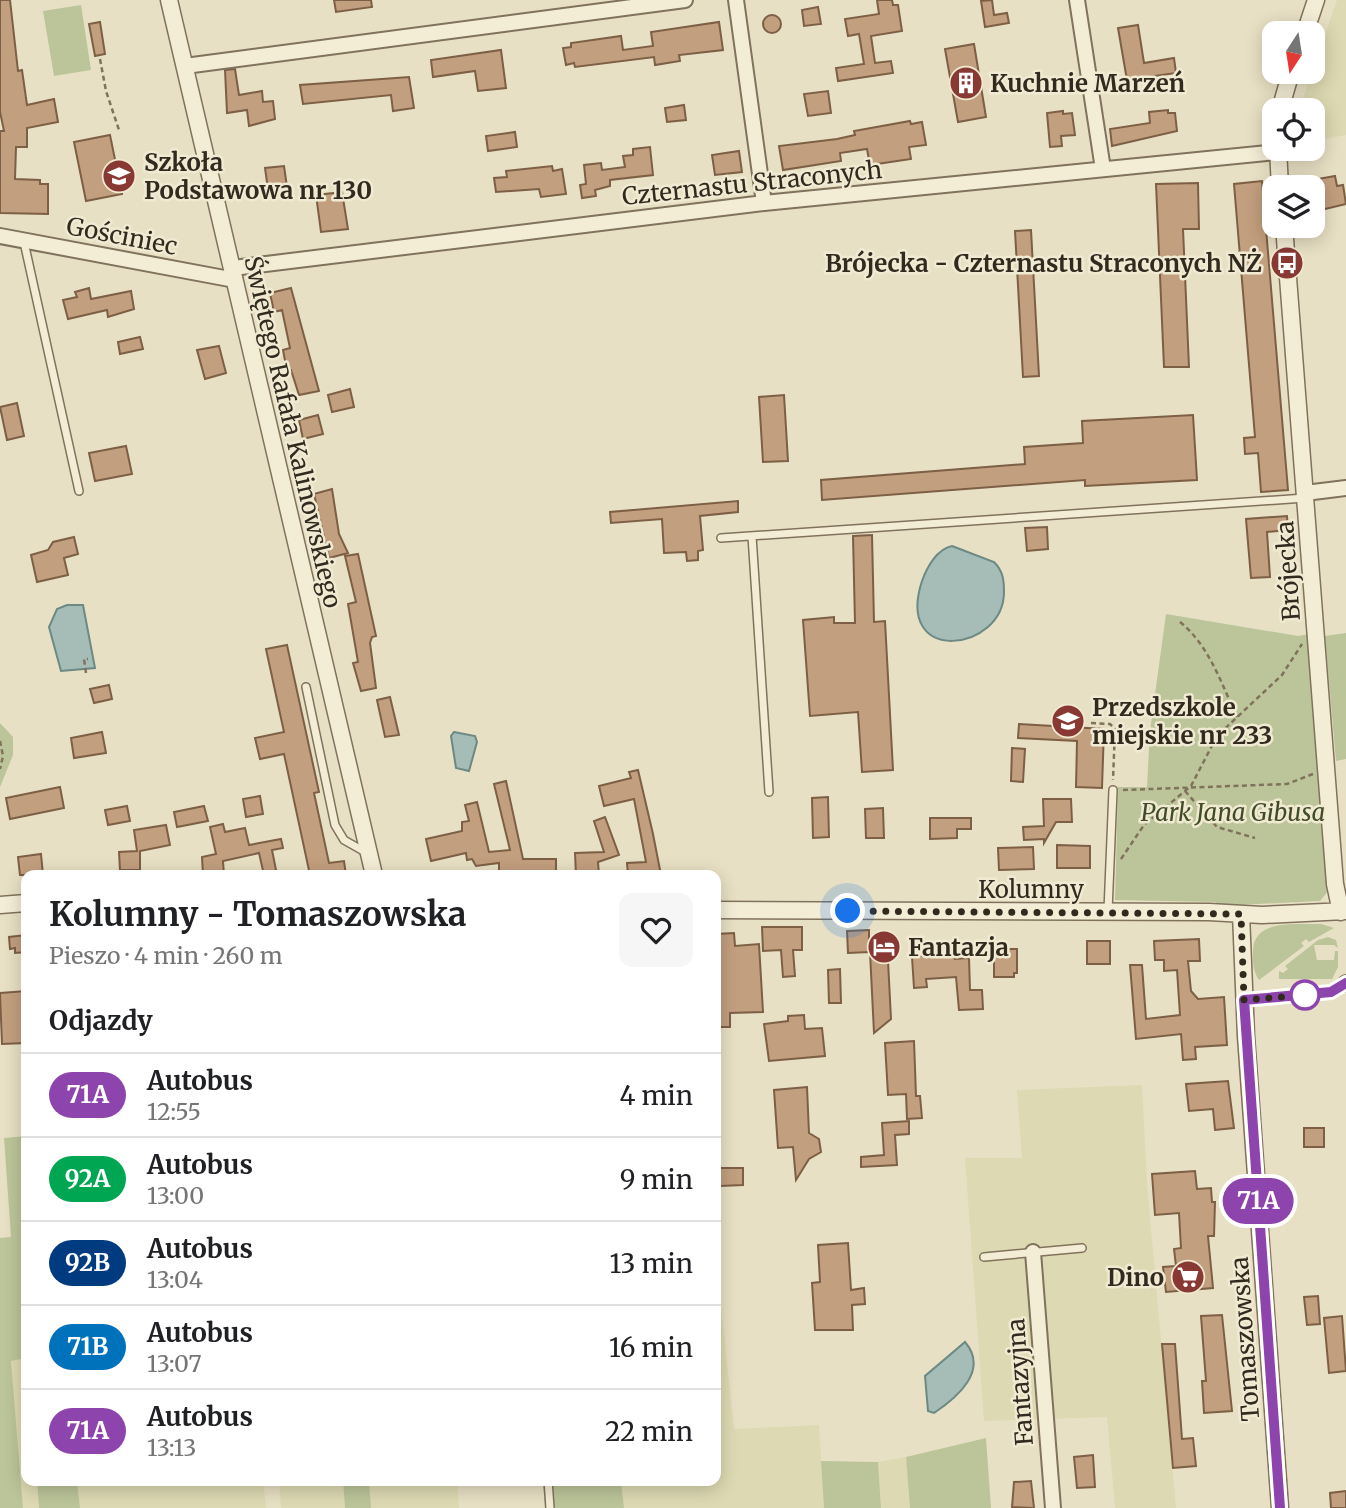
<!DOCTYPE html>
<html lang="pl">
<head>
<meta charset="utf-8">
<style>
  :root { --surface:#fff; --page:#f6f6f6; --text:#202124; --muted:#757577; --line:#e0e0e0 }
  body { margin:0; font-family:Merriweather,serif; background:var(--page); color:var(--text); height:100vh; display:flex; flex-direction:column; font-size:26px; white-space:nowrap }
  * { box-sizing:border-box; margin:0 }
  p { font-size:23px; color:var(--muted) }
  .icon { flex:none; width:38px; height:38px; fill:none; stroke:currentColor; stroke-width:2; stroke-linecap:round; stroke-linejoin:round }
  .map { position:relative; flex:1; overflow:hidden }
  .panel { position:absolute; left:21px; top:870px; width:700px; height:616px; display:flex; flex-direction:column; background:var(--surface); border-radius:14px; box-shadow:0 4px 18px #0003 }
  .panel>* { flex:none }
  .badge { padding:0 14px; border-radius:23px; font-size:24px; line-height:46px }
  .needle { width:46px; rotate:192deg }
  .buttons { position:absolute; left:1262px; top:21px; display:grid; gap:14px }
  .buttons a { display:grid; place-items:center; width:63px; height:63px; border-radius:14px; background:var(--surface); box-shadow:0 4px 18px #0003; font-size:35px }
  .you { position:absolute; width:35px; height:35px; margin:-18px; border:5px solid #fff; border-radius:50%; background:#1a73e8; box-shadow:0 0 0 10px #1a73e833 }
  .map>.badge { position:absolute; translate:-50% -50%; box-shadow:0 0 0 4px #fff }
  h2 { padding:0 28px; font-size:26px; line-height:63px }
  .round { display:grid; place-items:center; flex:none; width:74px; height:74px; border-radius:14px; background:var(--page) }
  .summary { display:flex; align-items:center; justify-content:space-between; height:119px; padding:0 28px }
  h1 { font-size:33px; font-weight:700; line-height:52px }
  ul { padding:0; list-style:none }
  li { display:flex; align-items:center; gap:21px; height:84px; padding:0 28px; border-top:2px solid var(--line) }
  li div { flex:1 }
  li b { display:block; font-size:26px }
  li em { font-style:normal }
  li .badge { min-width:77px; font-weight:700; text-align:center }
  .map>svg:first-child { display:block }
  .farmland { fill:#ddd9b2 }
  .green { fill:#bcc599 }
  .water { fill:#a5bcb7; stroke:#6d8984; stroke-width:2 }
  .building { fill:#c29f7e; stroke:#7d5f45; stroke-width:2 }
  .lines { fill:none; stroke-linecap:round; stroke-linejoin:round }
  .service-casing { stroke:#80725c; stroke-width:10 }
  .minor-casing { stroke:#80725c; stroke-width:18 }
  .tertiary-casing { stroke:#80725c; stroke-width:19 }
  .path { stroke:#80725c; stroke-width:2.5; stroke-dasharray:5 3.5; stroke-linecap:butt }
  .service { stroke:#f4edd6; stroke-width:7 }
  .minor { stroke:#f4edd6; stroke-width:14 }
  .tertiary { stroke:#f4edd6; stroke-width:16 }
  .line-casing { stroke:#fff; stroke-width:16 }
  .line { stroke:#8e44ad; stroke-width:10 }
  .walk { stroke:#322a1f; stroke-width:7; stroke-dasharray:0 12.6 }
  .stop-dot { fill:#fff; stroke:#8e44ad; stroke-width:3.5 }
  .labels { text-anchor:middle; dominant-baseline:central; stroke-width:5; stroke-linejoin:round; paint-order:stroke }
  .poi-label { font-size:24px; font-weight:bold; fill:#322a1f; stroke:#f1ead2; text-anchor:start }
  .street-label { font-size:24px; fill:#322a1f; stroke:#f1ead2 }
  .park-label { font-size:24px; font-style:italic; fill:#404c28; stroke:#f1ead2 }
</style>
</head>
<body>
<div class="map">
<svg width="1346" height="1508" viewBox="0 0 1346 1508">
  <rect width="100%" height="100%" fill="#e8e0c4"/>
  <path class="farmland" d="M1337,0H1346V135L1313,141L1312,110H1299Z
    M1142,1085L1147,1184L1176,1508H1115L1107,1417L984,1421L965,1158H1022L1017,1090Z
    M716,1287H719L734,1429L819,1425L824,1508H624L621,1481L716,1480Z
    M26,1358V1480L37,1481L39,1508H23L11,1361Z
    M906,1457L910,1508H881L878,1462Z
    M77,1481H263L266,1508H80Z
    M279,1481H343L345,1508H281Z
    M369,1481H457L459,1508H371Z"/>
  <path class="green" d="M81,5L91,70L54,76L43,11Z
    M1166,614L1298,636L1310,634L1329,890L1320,901L1217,906L1216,902L1115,900L1118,787H1147L1150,731Z
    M1346,633V759L1336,761L1325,636Z
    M0,723L13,737V755L0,787Z
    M1321,924L1334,928L1309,942L1306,939L1301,943L1304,946L1259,980C1253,971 1253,963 1253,953C1252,918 1296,925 1321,924Z
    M1328,937L1336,940L1338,948L1334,945H1314L1317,960H1334L1335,951H1338V967L1332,979H1279V971L1283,973L1288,969L1285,966L1318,940Z
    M26,1136V1358L11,1361L23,1508H0V1238L11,1237L4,1138Z
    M986,1438L991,1508H910L906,1457Z
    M821,1461L878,1462L881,1508H824Z
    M37,1481H77L80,1508H39Z
    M343,1481H369L371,1508H345Z
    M543,1481H621L624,1508H545Z"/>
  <path class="water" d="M952,546L994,562C1003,571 1004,580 1004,592C1004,652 894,666 922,581C927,567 937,549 952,546Z
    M67,605H83L95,668L61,671L49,627L57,609Z
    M454,732L475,736L477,742L469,771L456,768L451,736Z
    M965,1342C989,1370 958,1397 934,1413L928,1411L925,1376Z"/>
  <path class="building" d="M0,0H10L18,71L22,70L27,105L54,99L58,122L27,128V147H16L15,179L40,180V184H48V214L0,213V131H4L0,112Z
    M334,0H371L372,7L336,12Z
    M877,0H892L893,5H898L902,31L871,36L875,63L891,61L893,73L838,81L836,68L864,64L859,34L848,36L845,19L879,14Z
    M992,0L994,15L1007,13L1009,23L985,27L981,1Z
    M818,7L821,24L804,26L802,10Z
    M763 24a9 9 0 1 1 18 0a9 9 0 1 1-18 0Z
    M100,22L105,54L95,56L89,24Z
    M719,22L723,50L679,55L680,61L655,65L654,57L575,67L574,63L566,65L563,48L571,47V43L621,36L623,50L653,46L651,32Z
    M1138,25L1144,63L1174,58L1176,73L1127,80L1118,28Z
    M974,44L986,117L958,122L945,49Z
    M501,50L506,88L478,91L475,71L433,77L431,60Z
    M235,69L239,95L262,91L263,102L273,101L275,119L249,126L247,110L227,113L225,70Z
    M409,77L414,108L393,111L391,95L303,104L300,85Z
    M828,91L831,113L808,116L804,94Z
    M684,105L686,120L667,122L665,108Z
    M1168,110V113H1175L1177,131L1112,146L1110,129L1150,123L1149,112Z
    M1063,111V114L1072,113L1075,135L1061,136L1062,146L1050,147L1047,113Z
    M910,121L911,124L922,122L926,145L909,147L911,159L870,165L867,149L840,153L841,161L783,170L779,146L837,139L855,135L854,131Z
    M515,132L517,147L488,151L486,136Z
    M110,135L122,194L86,201L74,142Z
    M650,147L653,175L610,180V186L595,190L596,196L582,198L580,185L586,184L584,165L601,163L602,170L625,167L623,156L633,155V149Z
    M739,151L742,172L715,175L712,155Z
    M284,166L288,194L269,197L265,168Z
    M552,166L553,171L562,169L566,194L541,197L539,189L496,192L494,178L507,177L506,171Z
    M1335,176L1337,186L1343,185L1346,204L1321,210L1318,179Z
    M1262,181L1288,490L1261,492L1258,453L1245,454L1244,438L1255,437L1234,184Z
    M1198,183L1199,229H1183L1189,367H1164L1156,184Z
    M342,192L348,229L321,232L316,195Z
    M1031,230L1039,376L1023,377L1015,231Z
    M89,288L91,299L131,291L134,309L108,317L107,310L68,319L63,300L77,297L75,292Z
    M291,288L319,391L299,395L291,370L287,371L283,350L290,348L282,310L274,312L270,293Z
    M140,337L143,349L120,354L118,342Z
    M219,346L226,373L205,379L197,350Z
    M350,389L354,407L332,412L328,395Z
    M784,395L788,461L763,462L759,397Z
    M17,403L24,436L7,440L0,407Z
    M318,415L323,434L303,439L299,420Z
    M1193,415L1197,480L1085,486V480L822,500L821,480L1025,464L1024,447L1083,443L1082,421Z
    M126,446L132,474L95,481L89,453Z
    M332,489L339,534L348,553L329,558L314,494Z
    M738,501V512L700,516L703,550L698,551V560L687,561L686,552L664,553L662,519L611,523L610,512Z
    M1287,516L1288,530L1267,532L1270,577L1251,578L1246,519Z
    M1047,527L1048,549L1027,551L1025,528Z
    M872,535L874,622L885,621L893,770L862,772L858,712L810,716L803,620L834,617V623H855L853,536Z
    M74,537L78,554L64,558L68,575L37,582L31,555L48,550L53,542Z
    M358,554L376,636L372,637L370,643L376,688L361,691L353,663L358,662L348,604L356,602L345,556Z
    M287,645L319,792L314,793L329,863L344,861L346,875H310L284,754L260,759L255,738L284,732L266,649Z
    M109,685L112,699L94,703L90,689Z
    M390,697L399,735L385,737L377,700Z
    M1019,724L1104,729L1102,788L1076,787L1077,741L1018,738Z
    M102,732L106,753L74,758L71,738Z
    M1012,748L1025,749L1023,782L1011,781Z
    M638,770L653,834L661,875H628L627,863L646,862L634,799L604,806L599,786L631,778L629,772Z
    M506,781L523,859H556V875H499V863L476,866L472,859L467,860L466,853L431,861L426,839L462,831V822L469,821L465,805L477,802L489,852L510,850L494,784Z
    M60,787L64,808L10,819L6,798Z
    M260,796L263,814L246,817L243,799Z
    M828,797L829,837L813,838L812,798Z
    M1043,799H1071L1072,822H1056L1044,843V839L1024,840L1023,827L1044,826Z
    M127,806L130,821L108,825L105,810Z
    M204,806L208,821L177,827L174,812Z
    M883,808L884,838H866L865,809Z
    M605,817L619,855L598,862L599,875H576L575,853L604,852L594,821Z
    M930,818H971V829H957V838L930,839Z
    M223,824L225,832L245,828L249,845L281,839L283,848L272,850L277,875H264L259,853L223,861L224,875H203L202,857L216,854L210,827Z
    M166,825L170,845L140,851V870H120L119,852L137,851L134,830Z
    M1057,845L1090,846V868H1057Z
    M1033,847L1034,869L999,870L998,848Z
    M41,854L43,875H20L18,857Z
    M762,927H802V950H793L795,976L783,977L781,950L763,951Z
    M869,930V939L887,941L891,1019L874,1033L870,952L848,953L847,931Z
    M734,933L735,946L759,944L763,1012L730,1013V1027H716V934Z
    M26,935V952L15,953V948L10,949L9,937Z
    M1199,939L1200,961H1188L1191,991L1198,999L1224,997L1227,1045L1195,1047L1196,1059L1183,1060L1181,1034L1136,1039L1130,965H1142L1146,1019L1180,1015L1177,970L1164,971V960H1155L1154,941Z
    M1087,941H1110V964H1087Z
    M994,949H1017V973H1014V977H994Z
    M955,953V959L969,958L970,990H982L983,1009L959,1010L956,977L926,979L927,987L914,988L912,957Z
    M840,969L841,1003H829L828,970Z
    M26,991V1043L2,1044L0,993Z
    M804,1015L805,1029L822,1028L825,1056L769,1061L764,1024L788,1021V1016Z
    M914,1041L916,1096H920L922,1118L907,1119L906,1094L888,1095L885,1043Z
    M1228,1081L1234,1128L1215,1130L1213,1109L1189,1111L1186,1084Z
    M807,1087L809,1133L819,1139L821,1152L809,1159L796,1180L793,1147L778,1148L774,1090Z
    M909,1121V1134L895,1135L897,1165L861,1167V1157L884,1155L882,1123Z
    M1304,1128H1324V1147H1304Z
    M719,1168H743V1185L720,1186Z
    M1195,1171L1197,1189L1211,1188L1212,1202H1215L1214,1236H1208L1213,1288L1166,1292L1163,1267L1176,1266L1174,1249L1181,1248L1179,1213L1155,1215L1152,1174Z
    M848,1243L851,1290L864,1288L865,1304L852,1305L853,1330H815L812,1283L820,1282L818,1245Z
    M1318,1296L1320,1324L1307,1325L1304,1297Z
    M1222,1315L1232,1411L1204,1413L1202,1381H1206L1201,1316Z
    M1342,1316L1346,1371L1329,1373L1324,1318Z
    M1162,1344H1175L1182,1439L1193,1438L1196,1466L1173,1468Z
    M1093,1455L1095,1487L1077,1488L1074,1457Z
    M1031,1481L1034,1508L1012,1507L1014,1482Z
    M1346,1491V1508H1331L1330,1493Z"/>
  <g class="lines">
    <defs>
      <path id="service" d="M24,242L79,491
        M752,536L769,792
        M721,538L1305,498
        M306,687L335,825L344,840L367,853
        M1108,911L1113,790
        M1245,1000L1331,992L1346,984
        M984,1257L1082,1248
        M548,1480L550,1508"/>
      <path id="minor" d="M736,0L764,203
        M1077,0L1103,169
        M185,66L685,0
        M0,236L235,280
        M233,268L764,203L1277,152
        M1305,493L1346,488
        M1346,983V984
        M1033,1252L1053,1508"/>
      <path id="tertiary" d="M169,0L374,875
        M1305,33L1316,0
        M1280,110L1291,72
        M1278,149L1280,187
        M1284,226L1335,884L1341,912
        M0,905L26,903
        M716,910L1209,912L1262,915L1346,911
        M1241,914L1246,1036L1280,1508"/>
    </defs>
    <use href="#service" class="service-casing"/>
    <use href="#minor" class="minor-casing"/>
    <use href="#tertiary" class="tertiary-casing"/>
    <path class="path" d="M100,59L106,91L119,130
      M1180,622C1209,645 1222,685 1237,717
      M86,673L84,659H88
      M1091,723L1110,724L1115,729L1113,780
      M0,741L3,756L0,769
      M1123,790L1287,784L1313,774
      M1185,791L1217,827L1255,838
      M1121,859L1144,825L1191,786L1217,736L1282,675L1302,644"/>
    <use href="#service" class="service"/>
    <use href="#minor" class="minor"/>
    <use href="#tertiary" class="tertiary"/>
  </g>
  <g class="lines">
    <defs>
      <path id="line" d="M1280,1508L1244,1000L1331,992L1346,983"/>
    </defs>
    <use href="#line" class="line-casing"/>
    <use href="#line" class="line"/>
    <path class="walk" d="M848,911L1241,914L1244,1000L1305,995"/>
  </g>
  <defs>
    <symbol id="building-disc" viewBox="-11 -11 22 22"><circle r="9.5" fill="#883934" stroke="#f1ead2"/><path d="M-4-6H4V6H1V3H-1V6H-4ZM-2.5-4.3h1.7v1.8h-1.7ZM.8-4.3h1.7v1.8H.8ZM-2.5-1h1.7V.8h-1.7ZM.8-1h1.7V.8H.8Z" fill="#fff"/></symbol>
    <symbol id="school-disc" viewBox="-11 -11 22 22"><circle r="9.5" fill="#883934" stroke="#f1ead2"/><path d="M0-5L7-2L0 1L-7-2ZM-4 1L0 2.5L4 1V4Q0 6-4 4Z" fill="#fff"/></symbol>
    <symbol id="bus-disc" viewBox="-11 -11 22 22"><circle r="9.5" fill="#883934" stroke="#f1ead2"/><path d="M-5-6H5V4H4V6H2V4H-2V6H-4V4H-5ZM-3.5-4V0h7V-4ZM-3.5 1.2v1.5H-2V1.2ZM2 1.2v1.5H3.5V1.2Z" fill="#fff"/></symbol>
    <symbol id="hotel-disc" viewBox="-11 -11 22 22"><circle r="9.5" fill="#883934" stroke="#f1ead2"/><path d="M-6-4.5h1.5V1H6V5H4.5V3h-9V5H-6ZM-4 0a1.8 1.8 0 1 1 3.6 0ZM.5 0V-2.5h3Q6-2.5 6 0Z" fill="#fff"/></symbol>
    <symbol id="supermarket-disc" viewBox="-11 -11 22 22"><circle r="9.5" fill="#883934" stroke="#f1ead2"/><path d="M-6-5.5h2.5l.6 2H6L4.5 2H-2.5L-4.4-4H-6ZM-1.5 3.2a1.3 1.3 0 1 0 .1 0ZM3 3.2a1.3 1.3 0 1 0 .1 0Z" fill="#fff"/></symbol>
  </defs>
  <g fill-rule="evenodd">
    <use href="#building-disc" x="947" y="64" width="38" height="38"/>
    <use href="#school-disc" x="100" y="157" width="38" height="38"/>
    <use href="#bus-disc" x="1268" y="244" width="38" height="38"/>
    <use href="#school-disc" x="1049" y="702" width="38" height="38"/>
    <use href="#hotel-disc" x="865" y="928" width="38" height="38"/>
    <use href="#supermarket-disc" x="1169" y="1258" width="38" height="38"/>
  </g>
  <circle class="stop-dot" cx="1305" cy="995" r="14"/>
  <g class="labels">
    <g class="poi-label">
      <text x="990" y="83">Kuchnie Marzeń</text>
      <text x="144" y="162">Szkoła<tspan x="144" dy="28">Podstawowa nr 130</tspan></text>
      <text x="1262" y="263" text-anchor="end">Brójecka - Czternastu Straconych NŻ</text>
      <text x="1092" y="707">Przedszkole<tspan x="1092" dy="28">miejskie nr 233</tspan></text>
      <text x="908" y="947">Fantazja</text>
      <text x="1164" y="1277" text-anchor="end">Dino</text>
    </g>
    <g class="street-label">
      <text transform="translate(752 183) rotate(-6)">Czternastu Straconych</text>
      <text transform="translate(122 236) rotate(11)">Gościniec</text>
      <text transform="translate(293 432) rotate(77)">Świętego Rafała Kalinowskiego</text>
      <text transform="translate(1288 571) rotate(-94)">Brójecka</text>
      <text x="1031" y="889">Kolumny</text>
      <text transform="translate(1245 1339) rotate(-94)">Tomaszowska</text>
      <text transform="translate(1020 1382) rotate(-94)">Fantazyjna</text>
    </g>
    <g class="park-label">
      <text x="1233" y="812">Park Jana Gibusa</text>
    </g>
  </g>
</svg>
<div class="buttons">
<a><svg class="needle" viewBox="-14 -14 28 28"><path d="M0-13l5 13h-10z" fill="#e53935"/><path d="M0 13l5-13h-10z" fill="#757577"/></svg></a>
<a><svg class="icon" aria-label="locate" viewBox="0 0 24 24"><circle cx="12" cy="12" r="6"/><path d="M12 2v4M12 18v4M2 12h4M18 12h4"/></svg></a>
<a><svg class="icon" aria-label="layers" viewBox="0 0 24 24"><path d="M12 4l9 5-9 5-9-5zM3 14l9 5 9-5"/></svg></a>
</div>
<div class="you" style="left:848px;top:911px"></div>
<b class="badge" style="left:1258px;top:1201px;background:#8e44ad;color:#fff">71A</b>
<section class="panel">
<div class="summary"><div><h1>Kolumny - Tomaszowska</h1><p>Pieszo · 4 min · 260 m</p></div><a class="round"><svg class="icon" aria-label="heart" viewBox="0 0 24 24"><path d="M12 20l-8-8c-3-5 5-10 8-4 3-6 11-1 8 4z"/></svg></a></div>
<h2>Odjazdy</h2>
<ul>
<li><span class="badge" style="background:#8e44ad;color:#fff">71A</span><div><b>Autobus</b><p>12:55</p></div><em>4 min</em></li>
<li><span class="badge" style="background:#00a651;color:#fff">92A</span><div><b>Autobus</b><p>13:00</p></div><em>9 min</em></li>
<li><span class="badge" style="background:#003b80;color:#fff">92B</span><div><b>Autobus</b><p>13:04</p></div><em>13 min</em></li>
<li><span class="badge" style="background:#0072bc;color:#fff">71B</span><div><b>Autobus</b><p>13:07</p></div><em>16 min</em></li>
<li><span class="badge" style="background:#8e44ad;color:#fff">71A</span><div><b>Autobus</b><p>13:13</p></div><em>22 min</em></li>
</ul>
</section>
</div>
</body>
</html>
